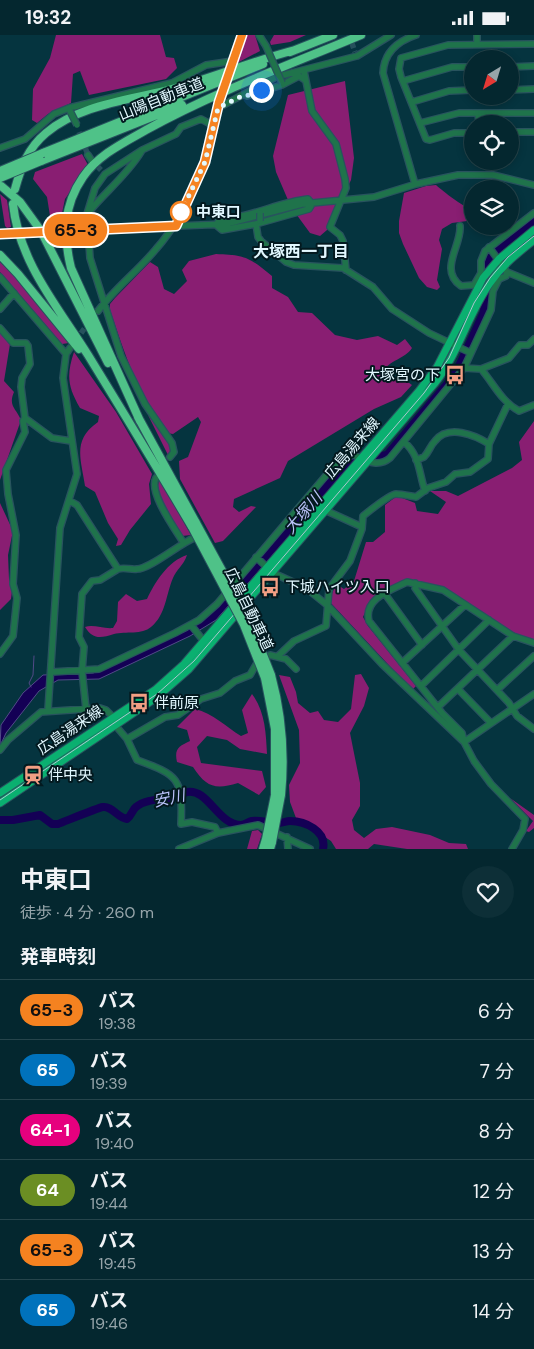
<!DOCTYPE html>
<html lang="ja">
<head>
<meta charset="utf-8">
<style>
  :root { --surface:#04272f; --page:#0d2f37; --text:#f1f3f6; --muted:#97a5aa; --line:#25444b }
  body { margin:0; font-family:"DM Sans","Noto Sans JP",sans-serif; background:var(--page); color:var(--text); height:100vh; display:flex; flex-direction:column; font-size:19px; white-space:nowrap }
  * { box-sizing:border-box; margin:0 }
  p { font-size:16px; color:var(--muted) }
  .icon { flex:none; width:28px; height:28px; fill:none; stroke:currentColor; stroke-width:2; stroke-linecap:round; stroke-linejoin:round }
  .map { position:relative; height:814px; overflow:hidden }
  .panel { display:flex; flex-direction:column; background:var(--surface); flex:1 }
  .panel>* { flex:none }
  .badge { padding:0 10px; border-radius:16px; font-size:18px; line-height:32px }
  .needle { width:32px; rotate:218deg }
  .controls { position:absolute; left:464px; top:15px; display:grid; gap:10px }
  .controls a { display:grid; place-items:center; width:55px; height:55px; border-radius:50%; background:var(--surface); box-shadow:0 2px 8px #0003,0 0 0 1px var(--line); font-size:25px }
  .you { position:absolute; width:25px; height:25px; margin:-12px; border:4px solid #fff; border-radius:50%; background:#1a73e8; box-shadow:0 0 0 8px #1a73e833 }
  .map>.badge { position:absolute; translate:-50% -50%; box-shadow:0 0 0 2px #fff }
  h2 { padding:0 20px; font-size:19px; line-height:45px }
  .round { display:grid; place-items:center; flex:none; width:52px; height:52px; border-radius:26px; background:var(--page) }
  .overview { display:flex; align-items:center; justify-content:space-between; height:85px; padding:0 20px }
  h1 { font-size:24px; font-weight:700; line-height:38px }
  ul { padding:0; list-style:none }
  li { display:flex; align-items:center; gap:15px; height:60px; padding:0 20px; border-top:1px solid var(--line) }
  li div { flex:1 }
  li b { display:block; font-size:19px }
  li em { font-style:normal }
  li .badge { min-width:55px; font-weight:700; text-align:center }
  .status { display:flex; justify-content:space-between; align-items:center; height:35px; padding:0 25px; background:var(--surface); direction:ltr }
  .status svg { height:14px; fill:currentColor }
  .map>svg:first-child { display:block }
  .forest { fill:#891e72 }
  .water { fill:#140055; stroke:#524a88 }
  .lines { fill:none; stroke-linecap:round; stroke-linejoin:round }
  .stream { stroke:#524a88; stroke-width:1 }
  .river { stroke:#140055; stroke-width:8 }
  .minor-tunnel { stroke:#26515c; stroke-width:5.5; stroke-dasharray:5.5 3; stroke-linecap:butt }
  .minor-casing { stroke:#28535e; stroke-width:8 }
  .major-casing { stroke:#28535e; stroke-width:9 }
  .highway-casing { stroke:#28535e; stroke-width:10 }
  .minor { stroke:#1f734b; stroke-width:5.5 }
  .major { stroke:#0ab070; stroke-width:7 }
  .highway { stroke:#4fc288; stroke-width:8 }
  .tram { stroke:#aac6ce; stroke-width:1 }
  .minor-bridge-casing { stroke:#28535e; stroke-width:8; stroke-linecap:butt }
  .highway-bridge-casing { stroke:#28535e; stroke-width:10; stroke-linecap:butt }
  .minor-bridge { stroke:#1f734b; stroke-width:5.5 }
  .highway-bridge { stroke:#4fc288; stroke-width:8 }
  .line-casing { stroke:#fff; stroke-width:11 }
  .line { stroke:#f58220; stroke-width:8 }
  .walk { stroke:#e2f8ff; stroke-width:5; stroke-dasharray:0 9 }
  .stop-dot { fill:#fff; stroke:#f58220; stroke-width:2.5 }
  .labels { text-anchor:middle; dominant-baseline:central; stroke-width:4; stroke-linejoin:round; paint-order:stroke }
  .street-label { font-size:15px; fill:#e2f8ff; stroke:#03191f }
  .stop-label { font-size:15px; font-weight:bold; fill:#e2f8ff; stroke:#03191f; text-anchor:start }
  .poi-label { font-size:15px; fill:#e2f8ff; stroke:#03191f; text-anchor:start }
  .neighbourhood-label { font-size:16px; font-weight:bold; fill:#e2f8ff; stroke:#03191f }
  .water-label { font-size:16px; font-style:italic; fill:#b8c0f7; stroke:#03191f }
</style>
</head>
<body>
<div class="status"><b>19:32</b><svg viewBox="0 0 49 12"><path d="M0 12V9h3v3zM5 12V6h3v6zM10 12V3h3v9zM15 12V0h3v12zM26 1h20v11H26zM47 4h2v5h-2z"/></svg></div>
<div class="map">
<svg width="534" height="814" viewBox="0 0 534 814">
  <rect width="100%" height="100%" fill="#05343f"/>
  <path class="forest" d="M56,0H160L166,22L174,23L177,33L166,44L89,60L80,36L73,39L71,68L48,79L37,88L32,85L33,54L50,23Z
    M246,0H255L260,16L237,28L236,24Z
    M274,0H306L290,7L271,10L270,7Z
    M345,46L354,123L351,145L327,195L320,201L310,198L291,172L276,137L273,121L288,60Z
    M82,119L88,130L65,164L61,183L55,186L50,181L47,162L33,144L35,137Z
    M436,150C444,157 462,171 471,174L472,179L467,186L452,188L442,194L439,205L442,214L437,245L440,252L437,255L427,252L419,243L403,209L399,198V186L404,158L426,151Z
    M0,159L7,165L11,192L7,193L5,191Z
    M216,219C245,220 249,222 272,241V253L288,262L298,277L312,278L335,300L357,305L378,301L397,310L405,304L412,313C405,324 389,325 383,337C393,344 403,342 412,350L401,362L374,374L288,426L280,443L234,464L233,472L239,477L251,471L256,472L223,506L215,508L180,444L179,426L188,422L201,387L198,382L173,399L167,398C137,356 126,323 110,275V269L115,263L150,227L158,232L164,254L174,259L187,246L182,235L189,226Z
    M0,227L19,246L69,308L62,309L0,237Z
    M0,298L10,309L4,346L14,357C8,371 16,373 21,385L0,445Z
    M74,317L116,377L152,439L149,449L151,469L130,495L121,510L116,511L118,504L108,488L95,457L85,451C81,424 72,405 98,387L99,381L80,373C68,352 66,341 74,317Z
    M148,380C156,391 175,407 169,422Z
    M534,386V606L514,600L444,553L406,545L376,560L370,566L363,582L368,591L416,651L412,655L329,566L336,549L344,554L354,546L366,507H373L385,497V470L397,461L415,468L417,476L438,479L446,467L430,456H446L458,461L512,433L522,425L519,407Z
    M159,444L191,500L182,501L180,499L157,458Z
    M0,468L13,496L8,520L9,544L12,556L11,564L0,575Z
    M187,520C184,530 176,535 173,543C166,559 166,580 151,592C142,600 126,596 114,599C101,603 93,605 85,592C93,589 103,594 113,593L117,586L118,567L126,559L137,566L147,564C155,547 168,526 187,520Z
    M361,639L369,653L364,671L350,698L360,748V771L352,785L354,795L364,803L376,794L392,792L430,800L449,808L466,809L468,814H407L374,809L368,814H336L331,806L296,783L290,767L289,750L300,728L299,695L279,640L290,642L296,657L298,668L310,678L318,676L324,685L338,687L351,674L355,640Z
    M252,659C265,676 266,698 267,719L240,714L227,705L207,701L197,712L201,728L262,736L266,752L259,760L238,748C215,755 206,752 193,732L177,727C174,714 179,711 190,706L187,695L177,692L195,674C213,678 226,692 241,701L248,698L242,675Z
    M510,763L534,780V793L529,797L526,796L533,786Z
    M258,795L262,799L257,814H247L252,796Z"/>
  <path class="water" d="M352,423L348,434L216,585L190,601L99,644L58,645L39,656L6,698L0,711L1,690L23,658L43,640L93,638L102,635L188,595L216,573L338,431L343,426Z"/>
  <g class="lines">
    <path class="stream" d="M31,652L29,648L33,640L34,621"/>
    <path class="river" d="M342,433L350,427L387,420L447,349L460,329L484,277L487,227L501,211L534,185
      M0,785H13L40,780L52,789H58C66,786 97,773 103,772C112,771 118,783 127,784C132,780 132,775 136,772C146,763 165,765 177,762C180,761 184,758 187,757C208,753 218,790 241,790C245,790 248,787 252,786C260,785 270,788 279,788C283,788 286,786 290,786C305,786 327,796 323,814"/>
    <path class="minor-tunnel" d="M349,0L355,17
      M219,67L228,42
      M79,97L88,120
      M92,126L101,135
      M33,197L79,195
      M76,305L90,286"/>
    <defs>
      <path id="minor" d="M259,0L266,11
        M477,0V9
        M231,30L242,0
        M510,32L534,31
        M304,36L312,76L336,109L345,144L346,153L330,192L340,200L343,206L346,235
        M403,46L452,32H472
        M510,55L534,54
        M247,61L282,50L299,41L305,45
        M412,67L449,56L472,55
        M218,73L276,42L357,21L391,0
        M478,78L479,89
        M420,88L459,78H534
        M510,97H534
        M472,98H454L430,105L426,104L401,42L399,34L401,23L448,10L534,9
        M0,113L25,104L54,79L69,73L172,48L206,30L233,26
        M88,120L92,126
        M415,149L383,38C384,17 398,6 416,0
        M308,164L312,169L309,174L256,189L222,195L216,190L220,184C251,183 278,167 308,164Z
        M88,178C105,157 127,140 141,117
        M256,189L258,202L261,206L286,227L294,230L343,233L373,252L392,274L429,298L471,318
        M460,191C462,210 438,235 461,251L474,250L481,238V226L485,216L534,178
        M79,195L226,189L302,169L374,162L416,149L458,140H493L534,150
        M26,197H33
        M0,199L13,197
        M507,237L534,248
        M0,242L66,319
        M0,274L14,258
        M98,276C115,253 138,236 156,214C190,176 210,117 219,67
        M0,293L13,308H26L28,311L30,329L22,343L21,352L25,383L52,403L71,406
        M464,333L481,334C494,349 501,366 519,376L534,370
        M481,334L509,323L520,310H528L534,304
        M404,407C420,420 419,439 425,456
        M170,422L174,417L172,408L145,369L121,321L90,223L87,179L95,153L105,139L142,115L176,99L181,92L201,84L214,91
        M416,425L424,422C429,417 430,411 435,406C448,389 475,400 489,409
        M156,443C148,457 175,494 183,507
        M70,466L77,470L118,534C125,532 131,535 137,534C150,534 179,509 194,503
        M327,476L362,492
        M256,522L273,538L306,553L327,570L382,629L464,707L534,659
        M415,548V553L459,615L509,668L517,681L534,694
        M385,559L422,610
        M191,590L206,609
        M0,619L13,601L17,563L13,549L16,500L8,459L6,435L25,397L23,386L25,383
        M278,621L294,606L326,591L329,554L350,526L362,494L363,481C368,477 390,459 396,459C402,459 410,461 416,462L428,453L446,447L455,439L470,437L488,424L489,409L508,369
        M402,628L465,570
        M52,637L99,634L175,598L199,585L217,569L340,424L354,420C367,426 378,433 390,423L464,333L491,275L493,256L499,244L506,241L507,237L489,212
        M421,651L489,585
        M458,654L491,688
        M497,655L534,621
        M438,672L513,601
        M86,674L82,636L84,612L79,602L82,559L92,546L100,545L118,534
        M48,675L60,493L77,439L63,343L66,319L70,313
        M127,704L165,682L178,680L201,664L220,658L235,646L250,640L257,628L270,620L286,624L296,634
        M0,715L8,705L41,677L100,673L106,675L114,683L115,690L127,704L137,725C178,740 183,743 181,789L192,787L215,792L218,798
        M287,802L288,814
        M179,814L218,798L258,790L310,814
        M512,814L523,795L525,784L491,749L474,726L464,707L462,698L442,678L369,586C363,564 391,555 407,547L443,555L513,601L534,608"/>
      <path id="major" d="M0,758L155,655L184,629L419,356L437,332L483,243L499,224L534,195
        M0,768L157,662L189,634L435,348C459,318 468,279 490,248C502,230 518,218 534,205"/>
      <path id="highway" d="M290,17L333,0
        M43,118L263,29
        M41,126L182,70
        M0,150L20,167L41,196L108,328
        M15,154C21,132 28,113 46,98C83,67 137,65 182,51C220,40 256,25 295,15
        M13,169C19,227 58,272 88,320C123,377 158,434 192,492
        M0,220L18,239L79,314
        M138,382L196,488
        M140,386L71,233C63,200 63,171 83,142C98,120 123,108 146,95C215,57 289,30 361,0
        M271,640C282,680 285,719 281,760
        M265,643L275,694V760
        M263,814L266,804
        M270,814L272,807"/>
    </defs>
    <use href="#minor" class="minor-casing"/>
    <use href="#major" class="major-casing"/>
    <use href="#highway" class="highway-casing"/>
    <use href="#minor" class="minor"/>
    <use href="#major" class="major"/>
    <use href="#highway" class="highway"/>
    <path class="tram" d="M0,765L157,659L194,626L424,358L449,323L474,268L490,243L508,222L534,201"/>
    <defs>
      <path id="minor-bridge" d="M266,11L282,48
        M70,76L77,90
        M260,178V186"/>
      <path id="highway-bridge" d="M0,136L43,118
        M0,143L41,126
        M196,488L250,587L271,640
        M192,492L244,590L265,643
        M266,804L275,760
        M272,807L281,760"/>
    </defs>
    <use href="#minor-bridge" class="minor-bridge-casing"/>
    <use href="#highway-bridge" class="highway-bridge-casing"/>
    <use href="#minor-bridge" class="minor-bridge"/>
    <use href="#highway-bridge" class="highway-bridge"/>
  </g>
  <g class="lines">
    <defs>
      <path id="line" d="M0,199L176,191L205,127L219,67L242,0"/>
    </defs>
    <use href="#line" class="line-casing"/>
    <use href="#line" class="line"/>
    <path class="walk" d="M181,177L205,127L218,73L242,61H246L261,55"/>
  </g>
  <defs>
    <symbol id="bus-bare" viewBox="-9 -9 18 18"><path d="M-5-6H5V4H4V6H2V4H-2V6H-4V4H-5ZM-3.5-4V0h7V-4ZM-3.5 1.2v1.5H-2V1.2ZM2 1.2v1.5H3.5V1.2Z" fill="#f39f84" stroke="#03191f" stroke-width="2.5" paint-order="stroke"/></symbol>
    <symbol id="station-bare" viewBox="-9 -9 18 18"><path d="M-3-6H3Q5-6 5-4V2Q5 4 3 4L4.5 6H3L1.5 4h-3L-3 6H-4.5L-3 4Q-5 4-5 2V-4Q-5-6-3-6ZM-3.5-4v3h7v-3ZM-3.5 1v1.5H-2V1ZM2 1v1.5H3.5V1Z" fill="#f39f84" stroke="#03191f" stroke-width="2.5" paint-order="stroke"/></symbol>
  </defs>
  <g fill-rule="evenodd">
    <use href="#bus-bare" x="441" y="326" width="28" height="28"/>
    <use href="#bus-bare" x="256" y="538" width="28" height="28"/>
    <use href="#bus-bare" x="125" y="654" width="28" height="28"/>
    <use href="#station-bare" x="19" y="726" width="28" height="28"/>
  </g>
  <circle class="stop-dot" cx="181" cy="177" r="10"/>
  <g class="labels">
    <g class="street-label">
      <text transform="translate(161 64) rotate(-22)">山陽自動車道</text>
      <text transform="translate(352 413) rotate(-49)">広島湯来線</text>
      <text transform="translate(249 574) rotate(64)">広島自動車道</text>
      <text transform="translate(70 695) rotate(-34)">広島湯来線</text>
    </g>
    <g class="stop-label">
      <text x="196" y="177">中東口</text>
    </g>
    <g class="poi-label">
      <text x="440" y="340" text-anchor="end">大塚宮の下</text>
      <text x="285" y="552">下城ハイツ入口</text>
      <text x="154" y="668">伴前原</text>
      <text x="48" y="740">伴中央</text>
    </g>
    <g class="neighbourhood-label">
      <text x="301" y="216">大塚西一丁目</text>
    </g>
    <g class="water-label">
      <text transform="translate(303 478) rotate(-49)">大塚川</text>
      <text transform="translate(169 763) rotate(-12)">安川</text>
    </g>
  </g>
</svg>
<div class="controls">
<a><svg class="needle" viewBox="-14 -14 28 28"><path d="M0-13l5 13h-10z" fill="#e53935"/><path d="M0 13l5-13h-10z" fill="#97a5aa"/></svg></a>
<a><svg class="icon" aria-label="locate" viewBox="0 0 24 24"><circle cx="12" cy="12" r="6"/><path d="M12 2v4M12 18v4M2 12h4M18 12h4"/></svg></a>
<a><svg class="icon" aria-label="layers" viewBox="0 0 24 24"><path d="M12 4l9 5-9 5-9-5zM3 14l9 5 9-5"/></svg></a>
</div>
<div class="you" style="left:261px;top:55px"></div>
<b class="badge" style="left:76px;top:195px;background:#f58220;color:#111">65-3</b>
</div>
<section class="panel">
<div class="overview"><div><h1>中東口</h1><p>徒歩 · 4 分 · 260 m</p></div><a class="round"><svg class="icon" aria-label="heart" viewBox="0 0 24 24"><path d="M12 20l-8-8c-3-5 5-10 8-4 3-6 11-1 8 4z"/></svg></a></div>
<h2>発車時刻</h2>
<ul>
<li><span class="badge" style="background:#f58220;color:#111">65-3</span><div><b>バス</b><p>19:38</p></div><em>6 分</em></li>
<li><span class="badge" style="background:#0072bc;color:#fff">65</span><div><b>バス</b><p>19:39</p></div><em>7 分</em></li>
<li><span class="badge" style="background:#e6007e;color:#fff">64-1</span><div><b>バス</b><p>19:40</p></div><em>8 分</em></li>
<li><span class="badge" style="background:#6b8e23;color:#fff">64</span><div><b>バス</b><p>19:44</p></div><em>12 分</em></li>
<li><span class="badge" style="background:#f58220;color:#111">65-3</span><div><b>バス</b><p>19:45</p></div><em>13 分</em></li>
<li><span class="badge" style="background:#0072bc;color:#fff">65</span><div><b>バス</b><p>19:46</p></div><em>14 分</em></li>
</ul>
</section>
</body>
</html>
